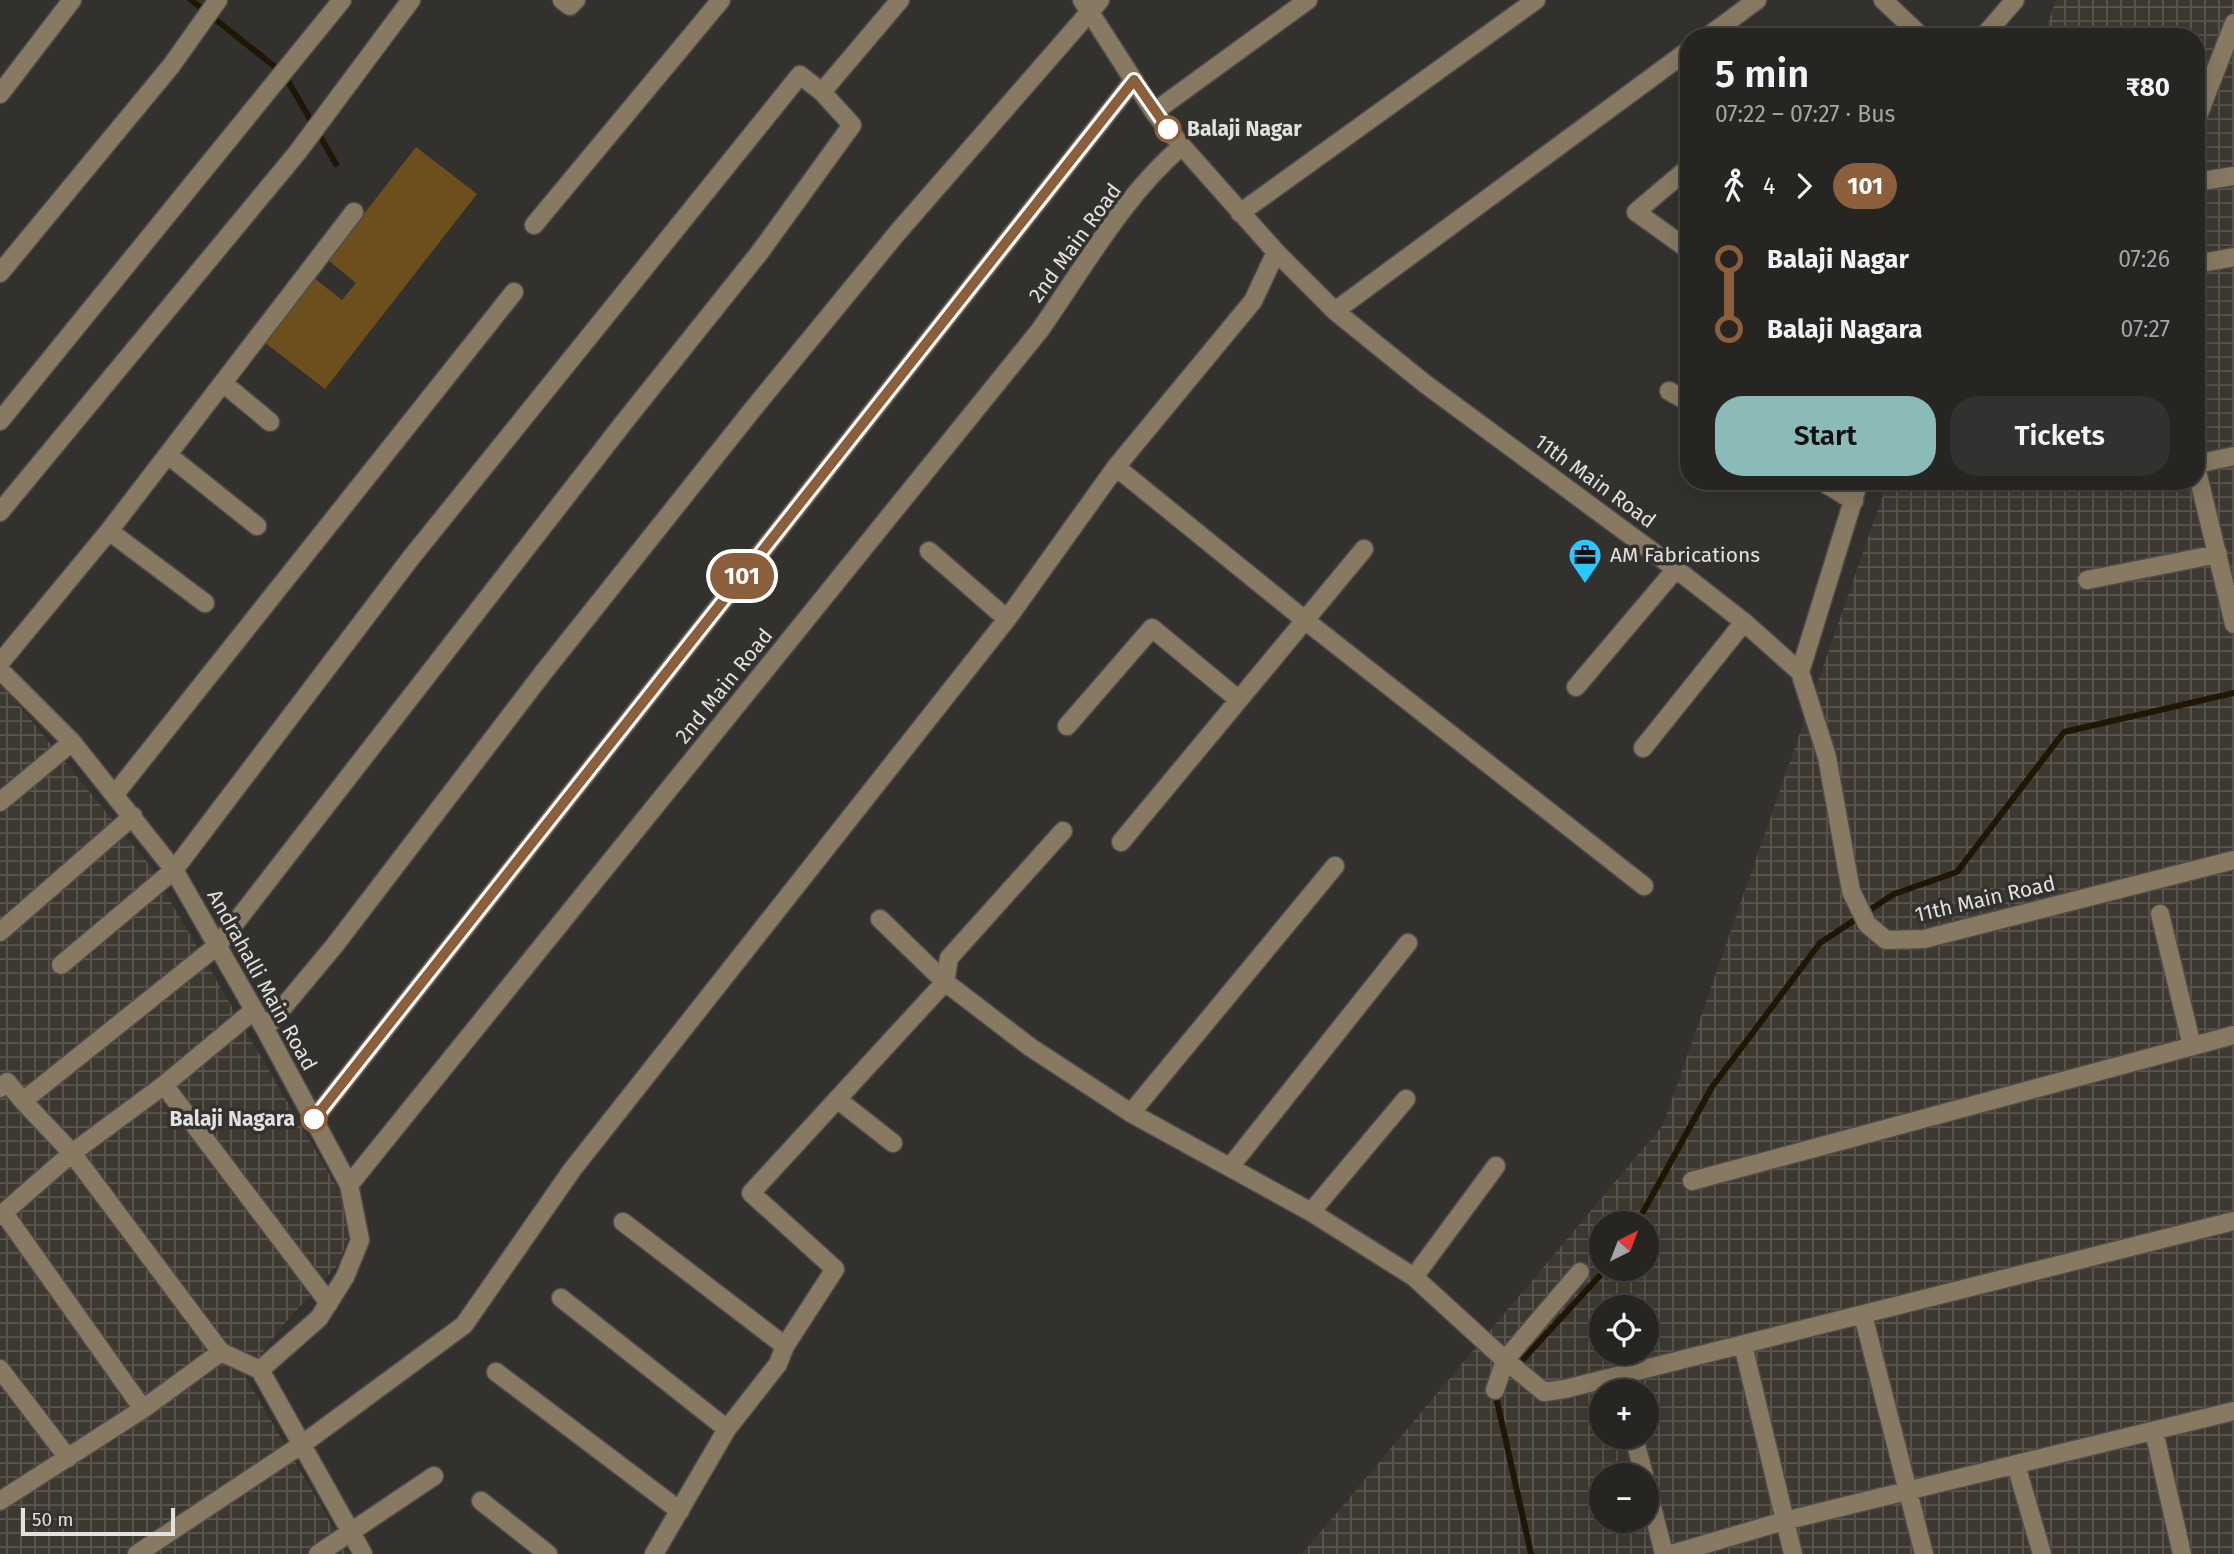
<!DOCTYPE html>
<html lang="en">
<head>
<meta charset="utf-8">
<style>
  :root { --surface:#262522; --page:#32312f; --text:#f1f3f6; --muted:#a4a5a5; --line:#424240; --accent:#8bbbb9 }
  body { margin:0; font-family:"Fira Sans",sans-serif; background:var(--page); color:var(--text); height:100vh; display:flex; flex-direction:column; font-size:26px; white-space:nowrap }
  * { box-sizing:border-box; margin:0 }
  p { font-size:23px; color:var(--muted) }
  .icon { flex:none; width:38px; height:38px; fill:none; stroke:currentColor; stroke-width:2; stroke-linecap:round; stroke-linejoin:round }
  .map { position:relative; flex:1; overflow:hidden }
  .side { position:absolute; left:1680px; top:28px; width:525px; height:462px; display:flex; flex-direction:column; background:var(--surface); border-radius:28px; box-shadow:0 7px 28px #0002,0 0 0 2px var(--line) }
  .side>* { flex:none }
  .badge { padding:0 14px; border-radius:23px; font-size:24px; line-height:46px }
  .needle { width:46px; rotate:42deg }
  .controls { position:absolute; left:1589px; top:1211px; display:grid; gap:14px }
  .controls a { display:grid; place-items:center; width:70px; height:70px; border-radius:50%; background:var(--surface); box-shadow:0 7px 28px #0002,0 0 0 2px var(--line); font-size:35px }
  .scale { position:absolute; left:21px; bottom:18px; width:154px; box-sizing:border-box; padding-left:7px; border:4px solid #e2e1df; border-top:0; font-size:19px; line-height:24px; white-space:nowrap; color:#e2e1df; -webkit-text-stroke:5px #33312e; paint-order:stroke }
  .map>.badge { position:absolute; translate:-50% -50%; box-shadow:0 0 0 4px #fff }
  .legs { display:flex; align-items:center; gap:10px; height:77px; padding:0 35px; font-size:23px }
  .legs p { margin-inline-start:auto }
  .head { display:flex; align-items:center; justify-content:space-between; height:119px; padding:0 35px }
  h1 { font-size:38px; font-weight:600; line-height:52px }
  .button { display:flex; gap:14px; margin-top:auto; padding:14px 35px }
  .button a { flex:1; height:80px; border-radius:28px; background:var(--accent); color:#111; font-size:28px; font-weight:600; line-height:80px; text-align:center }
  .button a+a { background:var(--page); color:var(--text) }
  ul { padding:0 35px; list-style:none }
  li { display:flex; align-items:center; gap:24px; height:70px; font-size:26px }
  li i { display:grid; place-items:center; width:10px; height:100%; margin:0 9px; background:currentColor }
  li i::after { content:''; width:18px; height:18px; margin:-9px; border:5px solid; border-radius:50%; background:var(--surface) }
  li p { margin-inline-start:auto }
  li:first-child i { background:linear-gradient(#0000 50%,currentColor 0) }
  li:last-child i { background:linear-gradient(currentColor 50%,#0000 0) }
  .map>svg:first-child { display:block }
  .industrial { fill:url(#industrial-grid); fill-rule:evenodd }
  .grass { fill:#6c4f1d }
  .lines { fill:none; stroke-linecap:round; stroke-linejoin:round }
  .stream { stroke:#201605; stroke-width:6 }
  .minor-casing { stroke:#4f4d4a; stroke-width:21 }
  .minor { stroke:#887962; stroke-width:18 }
  .line-1-casing { stroke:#fff; stroke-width:16 }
  .line-1 { stroke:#8b5e3c; stroke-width:10 }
  .stop-1-dot { fill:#fff; stroke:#8b5e3c; stroke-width:3.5 }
  .labels { text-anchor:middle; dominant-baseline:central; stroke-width:7; stroke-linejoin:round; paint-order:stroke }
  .stop-label { font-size:21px; font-weight:bold; fill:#e2e1df; stroke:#33312e; text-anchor:start }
  .street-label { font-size:21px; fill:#e2e1df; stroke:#33312e }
  .poi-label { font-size:21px; fill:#e2e1df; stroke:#33312e; text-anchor:start }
</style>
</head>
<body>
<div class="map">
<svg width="2234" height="1554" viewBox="0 0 2234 1554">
  <defs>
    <pattern id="industrial-grid" width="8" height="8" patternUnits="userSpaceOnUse" patternTransform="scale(1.75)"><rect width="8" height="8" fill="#3e3930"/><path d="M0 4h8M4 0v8" fill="none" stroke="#5a554e"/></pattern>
  </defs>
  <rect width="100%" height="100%" fill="#33312e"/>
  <path class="industrial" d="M2056,0H2234V1554H1302L1663,1125L1888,481H2196V37H2043ZM1601,1223H1647V1269H1601ZM1601,1307H1647V1353H1601ZM1601,1391H1647V1437H1601ZM1601,1475H1647V1521H1601Z
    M0,682L150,866L356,1220L337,1266L283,1325L245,1376L349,1554H0Z"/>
  <path class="grass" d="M416,147L477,194L325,389L264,342L314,278L342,300L356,283L328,260Z"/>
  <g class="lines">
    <path class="stream" d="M191,0L284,74L336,164
      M1637,1223L1712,1087L1820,943L1894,894L1957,872L2064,732L2234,693
      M1515,1368L1606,1269
      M1495,1392L1531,1554"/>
    <defs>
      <path id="minor" d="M562,0L570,6L576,0
        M1082,0L1154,112L1182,146L1276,252L1335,311L1424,383L1676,569L1744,622L1800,672L1827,757L1851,891L1867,924L1886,940L1924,939L2234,860
        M1883,0L1922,37
        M1707,37L1757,0
        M1983,37L2015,0
        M0,94L72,0
        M1154,112L1308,0
        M2196,121L2234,23
        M1689,167L1636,212L1689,250
        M2196,182L2234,176
        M1240,213L1536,0
        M534,225L721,0
        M2196,264L2234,257
        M0,273L171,66L218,0
        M1335,311L1689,50
        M223,383L270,422
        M1669,391L1689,402
        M0,421L342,0
        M168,455L257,526
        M2196,464L2234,456
        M1116,467L1306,621L1644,886
        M2196,467L2234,624
        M1821,481L1854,501
        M0,512L297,153L411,0
        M109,531L205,603
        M929,551L1007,619
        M2087,580L2218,554
        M0,663L109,531L354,212
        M0,670L72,742L174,870L265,1029L349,1185L360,1240L345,1277L319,1318L260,1370L363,1554
        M1800,672L1859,481
        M1576,687L1676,569
        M1067,726L1152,628L1239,700
        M1643,748L1744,622
        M115,794L514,292
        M0,802L72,742
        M1121,842L1364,549
        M2160,914L2192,1046
        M880,919L945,982L1030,1047L1131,1113L1311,1212L1414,1277L1505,1360L1495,1390
        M0,932L133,816
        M61,965L174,870L410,559L800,75L822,92
        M265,1029L335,945L543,673L753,409L898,232L1100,0
        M164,1085L329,1303
        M0,1088L7,1082L23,1101L218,945L625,421L760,252L852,125L822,92L900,0
        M837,1099L893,1143
        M23,1101L72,1153L221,1352
        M1131,1113L1335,866
        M314,1119L1134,80
        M1230,1167L1408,943
        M1692,1181L2234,1035
        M349,1185L1040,330C1083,269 1124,195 1182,146
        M1311,1212L1406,1099
        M4,1213L143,1409
        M0,1216L72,1153L164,1085L253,1011
        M623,1222L785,1346
        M1580,1272L1505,1360L1544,1392L1565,1389L2234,1221
        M1414,1277L1496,1166
        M561,1298L727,1429
        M1863,1315L1924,1554
        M1743,1345L1793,1554
        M0,1369L68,1458
        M496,1372L680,1511
        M2154,1431L2182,1554
        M1634,1437L1644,1475
        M2016,1465L2042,1554
        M1647,1487L1664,1554
        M0,1501L143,1409L221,1352L260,1370
        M481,1501L548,1554
        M137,1554L304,1443L464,1325L572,1170L1007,619L1116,467L1253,301L1276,252
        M318,1554L434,1476
        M654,1554L727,1429L778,1364L785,1346L835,1269L751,1193L945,982L949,958L1063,831
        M1672,1554L1784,1521L2234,1411"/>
    </defs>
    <use href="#minor" class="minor-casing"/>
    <use href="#minor" class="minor"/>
  </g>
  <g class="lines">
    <defs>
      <path id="line-1" d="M314,1119L1134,80L1168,129"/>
    </defs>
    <use href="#line-1" class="line-1-casing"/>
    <use href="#line-1" class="line-1"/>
  </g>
  <defs>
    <symbol id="office-pin" viewBox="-11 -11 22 30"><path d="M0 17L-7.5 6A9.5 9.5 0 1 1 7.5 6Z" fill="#29c8ff" stroke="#33312e"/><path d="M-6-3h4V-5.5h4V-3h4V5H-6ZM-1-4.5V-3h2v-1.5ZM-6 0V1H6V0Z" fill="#111"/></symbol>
  </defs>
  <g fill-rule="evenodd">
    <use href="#office-pin" x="1566" y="536" width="38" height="52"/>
  </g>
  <g class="stop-1-dot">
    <circle cx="1168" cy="129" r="12"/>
    <circle cx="314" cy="1119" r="12"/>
  </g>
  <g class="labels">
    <g class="stop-label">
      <text x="1187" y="129">Balaji Nagar</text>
      <text x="295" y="1119" text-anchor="end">Balaji Nagara</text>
    </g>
    <g class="street-label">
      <text transform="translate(1075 243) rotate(-54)">2nd Main Road</text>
      <text transform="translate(1595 481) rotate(36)">11th Main Road</text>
      <text transform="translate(724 686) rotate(-51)">2nd Main Road</text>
      <text transform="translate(1985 899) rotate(-13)">11th Main Road</text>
      <text transform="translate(262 980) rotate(61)">Andrahalli Main Road</text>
    </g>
    <g class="poi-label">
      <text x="1610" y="555">AM Fabrications</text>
    </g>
  </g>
</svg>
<div class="controls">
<a><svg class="needle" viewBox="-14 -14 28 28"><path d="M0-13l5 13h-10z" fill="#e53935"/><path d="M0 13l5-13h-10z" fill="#a4a5a5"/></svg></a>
<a><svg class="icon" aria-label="locate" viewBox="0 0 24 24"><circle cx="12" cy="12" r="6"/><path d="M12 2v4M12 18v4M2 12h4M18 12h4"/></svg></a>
<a>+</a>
<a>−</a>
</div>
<div class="scale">50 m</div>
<b class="badge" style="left:742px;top:576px;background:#8b5e3c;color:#fff">101</b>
<section class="side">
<div class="head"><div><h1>5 min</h1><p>07:22 – 07:27 · Bus</p></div><b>₹80</b></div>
<div class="legs"><svg class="icon" aria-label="walk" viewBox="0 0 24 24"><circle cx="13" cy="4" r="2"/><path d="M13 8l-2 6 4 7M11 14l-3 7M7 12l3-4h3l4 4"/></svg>4<svg class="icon" aria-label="forward" viewBox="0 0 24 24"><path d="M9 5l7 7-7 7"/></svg><b class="badge" style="background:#8b5e3c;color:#fff">101</b></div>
<ul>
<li><i style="color:#8b5e3c"></i><b>Balaji Nagar</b><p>07:26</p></li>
<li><i style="color:#8b5e3c"></i><b>Balaji Nagara</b><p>07:27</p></li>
</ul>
<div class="button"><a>Start</a><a>Tickets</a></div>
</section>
</div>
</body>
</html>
